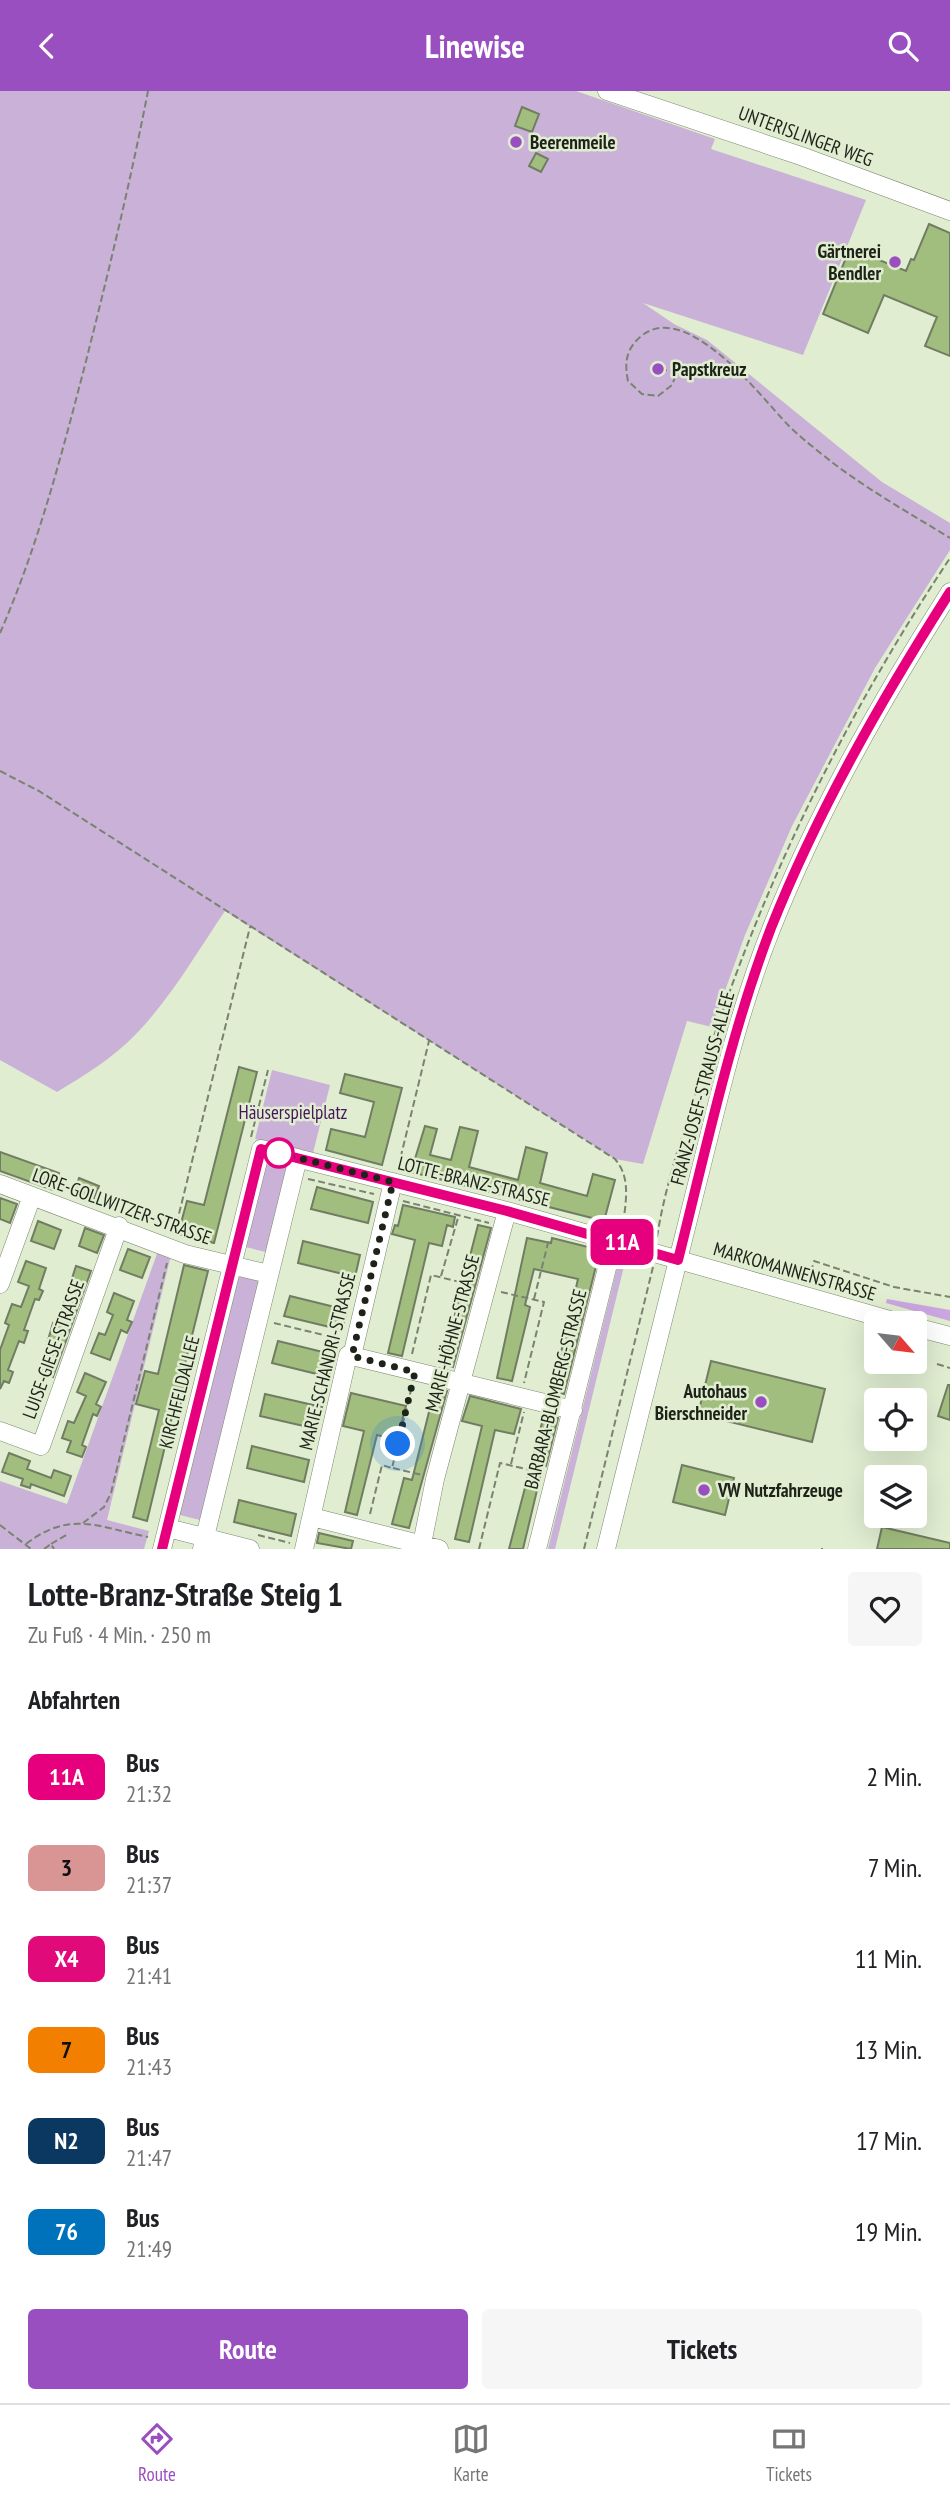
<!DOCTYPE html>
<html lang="de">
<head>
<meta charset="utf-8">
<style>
  :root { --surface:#fff; --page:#f6f6f6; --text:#202124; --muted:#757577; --line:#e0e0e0; --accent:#9a4fc1 }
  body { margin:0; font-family:"PT Sans Narrow",sans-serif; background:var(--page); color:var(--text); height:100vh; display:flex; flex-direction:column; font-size:26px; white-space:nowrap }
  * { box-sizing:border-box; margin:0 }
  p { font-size:23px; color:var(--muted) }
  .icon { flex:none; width:38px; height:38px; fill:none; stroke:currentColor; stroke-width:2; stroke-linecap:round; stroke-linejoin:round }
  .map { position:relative; height:1458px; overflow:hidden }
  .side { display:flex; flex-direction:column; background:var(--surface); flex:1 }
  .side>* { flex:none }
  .badge { padding:0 14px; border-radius:10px; font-size:24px; line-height:46px }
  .needle { width:46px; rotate:118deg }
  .fabs { position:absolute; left:864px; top:1220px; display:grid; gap:14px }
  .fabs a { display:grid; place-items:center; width:63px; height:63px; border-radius:7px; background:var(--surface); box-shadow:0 7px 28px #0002; font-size:35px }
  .you { position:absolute; width:35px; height:35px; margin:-18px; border:5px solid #fff; border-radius:50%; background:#1a73e8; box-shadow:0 0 0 10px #1a73e833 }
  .map>.badge { position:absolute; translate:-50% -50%; box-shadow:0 0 0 4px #fff }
  h2 { padding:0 28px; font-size:26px; line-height:63px }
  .round { display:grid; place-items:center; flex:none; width:74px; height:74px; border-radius:7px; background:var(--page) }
  .head { display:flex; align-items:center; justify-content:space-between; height:119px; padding:0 28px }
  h1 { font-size:33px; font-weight:700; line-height:52px }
  .button { display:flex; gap:14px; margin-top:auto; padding:14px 28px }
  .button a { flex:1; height:80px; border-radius:7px; background:var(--accent); color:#fff; font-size:28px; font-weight:700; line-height:80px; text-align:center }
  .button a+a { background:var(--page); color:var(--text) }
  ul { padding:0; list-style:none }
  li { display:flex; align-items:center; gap:21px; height:91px; padding:0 28px }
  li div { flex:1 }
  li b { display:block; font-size:26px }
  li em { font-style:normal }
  li .badge { min-width:77px; font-weight:700; text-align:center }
  header { display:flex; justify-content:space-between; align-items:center; height:91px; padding:0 28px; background:var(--accent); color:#fff; font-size:32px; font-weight:700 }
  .menu { display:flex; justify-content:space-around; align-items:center; height:98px; border-top:2px solid var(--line); background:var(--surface); font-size:19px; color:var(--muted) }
  .menu a { display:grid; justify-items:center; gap:4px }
  .menu .on { color:var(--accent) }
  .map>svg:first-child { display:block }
  .green { fill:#c9b1d7 }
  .forest { fill:#cba6e1 }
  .building { fill:#a2be7f; stroke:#717d63; stroke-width:2 }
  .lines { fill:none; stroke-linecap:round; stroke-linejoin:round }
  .minor-casing { stroke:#7c886e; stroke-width:19 }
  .path { stroke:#7a8270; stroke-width:2; stroke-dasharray:7 3.5; stroke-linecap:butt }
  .minor { stroke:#fff; stroke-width:18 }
  .line-casing { stroke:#fff; stroke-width:16 }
  .line { stroke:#e6007e; stroke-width:10 }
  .walk { stroke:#1e2319; stroke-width:7; stroke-dasharray:0 12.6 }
  .poi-dot { fill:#9a4fc1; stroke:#e0edd1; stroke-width:2.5 }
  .stop-dot { fill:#fff; stroke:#e6007e; stroke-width:3.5 }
  .labels { text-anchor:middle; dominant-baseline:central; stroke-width:5; stroke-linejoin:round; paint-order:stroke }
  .street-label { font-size:19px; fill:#1e2319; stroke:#e0edd1 }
  .poi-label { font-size:19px; font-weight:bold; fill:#1e2319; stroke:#e0edd1; text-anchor:start }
  .park-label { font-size:19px; fill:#45165b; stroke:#e0edd1 }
</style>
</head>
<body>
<header><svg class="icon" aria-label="back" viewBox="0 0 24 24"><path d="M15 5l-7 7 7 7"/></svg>Linewise<svg class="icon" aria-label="search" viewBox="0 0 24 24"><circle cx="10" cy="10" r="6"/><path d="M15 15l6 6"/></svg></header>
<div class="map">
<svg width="950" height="1458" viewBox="0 0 950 1458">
  <rect width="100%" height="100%" fill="#e0edd1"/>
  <path class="green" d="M0,0H576L715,48L711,58L866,109L803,264L643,212L674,233L707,249L882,391L950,432V459L875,577L792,735L745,844L712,936L687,930L643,1073L615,1068L225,820C197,861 171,907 136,943C113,967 85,984 57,1001L0,969Z
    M272,979L330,994L313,1062L255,1048Z
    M272,1070L282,1071L288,1077L270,1162L241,1155L262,1078Z
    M158,1160L171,1164L107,1429L149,1440L144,1458H0V1390L67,1413Z
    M620,1165L626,1167L555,1458H548Z
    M245,1184L260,1190L204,1430L176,1423L235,1188Z"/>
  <path class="forest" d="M887,1208L950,1219V1230L886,1212Z"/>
  <path class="building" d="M522,16L539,23L532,41L515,35Z
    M536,62L548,68L541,81L529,75Z
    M929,133L950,142V265L925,255L937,226L884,204L868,242L823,223L850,157L906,180L911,168L914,169Z
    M239,976L257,981L214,1152L178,1143L187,1110L204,1114Z
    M345,983L402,997L382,1074L326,1059L331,1038L365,1046L374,1011L340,1002Z
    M425,1035L437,1038L430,1064L451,1069L460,1036L478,1040L469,1076L518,1089L526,1056L547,1062L540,1092L587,1105L593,1083L615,1089L604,1130L411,1081Z
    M0,1061L59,1082L53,1099L0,1080Z
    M79,1087L99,1095L92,1112L73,1105Z
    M317,1096L373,1111L368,1132L311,1118Z
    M0,1107L17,1113L10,1132L0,1128Z
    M403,1114L455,1126L453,1136L447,1134L442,1155L429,1152L402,1265L388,1262L415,1149L392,1143L395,1134L398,1135Z
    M38,1130L61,1139L54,1158L31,1150Z
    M478,1134L491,1137L453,1276L442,1273Z
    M85,1137L104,1144L97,1162L79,1155Z
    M527,1147L551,1152L552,1147L600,1159L564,1303L552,1300L578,1188L534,1178L525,1214L530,1216L512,1290L497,1287Z
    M303,1150L360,1164L355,1186L298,1172Z
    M128,1158L150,1166L142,1187L120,1179Z
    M26,1170L46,1177L39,1198L43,1200L39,1209L35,1208L24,1239L28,1240L24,1252L19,1250L8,1279L13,1281L9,1292L4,1290L0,1298V1259L9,1234L5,1232L12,1213L21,1216L29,1195L18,1191Z
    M184,1174L208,1180L181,1289L186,1290L178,1323L173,1322L147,1430L133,1426L159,1319L136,1313L145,1280L158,1283Z
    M76,1175L91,1180L53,1286L39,1280L53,1232L57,1233Z
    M114,1202L134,1210L127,1229L132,1231L127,1242L121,1239L110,1269L91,1262L99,1242L105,1244L113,1224L107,1221Z
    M290,1205L347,1219L342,1239L284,1225Z
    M278,1250L335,1264L329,1286L272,1272Z
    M711,1270L825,1298L812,1351L698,1323Z
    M85,1282L106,1291L96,1313L101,1316L97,1325L93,1323L82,1354L86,1356L82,1366L67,1361L71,1350L62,1347L68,1330L74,1332L86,1305L77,1301Z
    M948,1294H950V1329L938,1325Z
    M435,1297L447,1300L409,1437L392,1433L404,1387L412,1389Z
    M351,1302L406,1315L397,1349L377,1344L357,1424L345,1421L364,1340L343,1335Z
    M265,1303L322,1316L317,1338L260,1325Z
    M470,1305L521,1318L514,1343L495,1339L469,1451L455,1448L482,1335L462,1330Z
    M544,1324L558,1327L546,1375L543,1374L523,1458H509Z
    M252,1355L309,1369L304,1391L247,1377Z
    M9,1362L30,1370L27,1378L51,1387L54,1379L71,1385L64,1405L31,1393L30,1397L21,1394L23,1388L2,1381Z
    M682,1374L734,1387L725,1424L673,1411Z
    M239,1409L296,1423L291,1445L234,1431Z
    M882,1436L950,1452V1458H877Z
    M319,1442L353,1450L351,1458L317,1452Z"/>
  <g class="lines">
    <defs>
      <path id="minor" d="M607,0L801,65L950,120
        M0,1093L185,1163L269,1183
        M0,1193L32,1105
        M915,1236L950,1245
        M352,1265L573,1319
        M0,1340L41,1355L119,1135
        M312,1426L439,1458
        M168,1437L250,1458
        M162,1458L261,1058L507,1120L900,1232
        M202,1458L298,1067
        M304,1458L348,1264L352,1265L393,1091
        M421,1458L435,1388L507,1120
        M537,1458L614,1149
        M606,1458C635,1340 665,1222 694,1105C717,1015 737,923 772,836C819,718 882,608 950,501"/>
    </defs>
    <use href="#minor" class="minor-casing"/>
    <path class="path" d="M660,278L677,281L672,294L658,305L642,303L628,290C625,275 625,262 636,250C681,200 761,306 788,334C802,348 818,360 833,372C870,400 911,423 950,447
      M0,542C38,455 61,366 85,274C108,183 130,93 148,0
      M0,680L39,700L615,1068C632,1088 625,1112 623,1136
      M251,1046L268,979
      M398,1077L429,950
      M308,1088L374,1103
      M403,1110L489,1132
      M174,1143L250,836
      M657,1146C666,1090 685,1036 702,982C760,798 843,628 950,467
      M441,1185L458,1127
      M808,1191L814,1170L894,1196L950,1206
      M501,1201L544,1211L524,1292
      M534,1208L549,1148
      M274,1232L340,1248
      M412,1263L431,1184L472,1194
      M937,1273L950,1277
      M511,1373L524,1321
      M393,1377L422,1384
      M370,1423L382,1374L392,1377L412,1295
      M83,1432L104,1416L111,1402L167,1172
      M0,1434L31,1458
      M258,1444L290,1452
      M26,1453C70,1419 98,1436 148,1446
      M51,1453L68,1443
      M44,1458L51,1453L54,1458
      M479,1458L500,1372L539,1381
      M584,1458L653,1176
      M822,1458V1457"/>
    <use href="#minor" class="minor"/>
  </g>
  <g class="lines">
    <defs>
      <path id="line" d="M162,1458L261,1058L507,1120L678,1169C706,1058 730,944 771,837C818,719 882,608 950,501"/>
    </defs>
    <use href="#line" class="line-casing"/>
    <use href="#line" class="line"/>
    <path class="walk" d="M279,1062L393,1091L352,1265L415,1281L398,1353"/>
  </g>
  <g class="poi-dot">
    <circle cx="516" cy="51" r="7"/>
    <circle cx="895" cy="171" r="7"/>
    <circle cx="658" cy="278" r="7"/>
    <circle cx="761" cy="1311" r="7"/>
    <circle cx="704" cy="1399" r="7"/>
  </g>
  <circle class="stop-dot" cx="279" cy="1062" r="14"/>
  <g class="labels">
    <g class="street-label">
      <text transform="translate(806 45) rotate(20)">UNTERISLINGER WEG</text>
      <text transform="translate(702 997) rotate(-75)">FRANZ-JOSEF-STRAUSS-ALLEE</text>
      <text transform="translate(474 1090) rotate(14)">LOTTE-BRANZ-STRASSE</text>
      <text transform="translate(122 1115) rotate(20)">LORE-GOLLWITZER-STRASSE</text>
      <text transform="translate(795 1180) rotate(16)">MARKOMANNENSTRASSE</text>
      <text transform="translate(452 1242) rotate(-75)">MARIE-HÖHNE-STRASSE</text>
      <text transform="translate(53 1258) rotate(-70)">LUISE-GIESE-STRASSE</text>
      <text transform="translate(327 1270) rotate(-76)">MARIE-SCHANDRI-STRASSE</text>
      <text transform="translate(555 1298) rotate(-76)">BARBARA-BLOMBERG-STRASSE</text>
      <text transform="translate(179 1301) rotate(-76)">KIRCHFELDALLEE</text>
    </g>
    <g class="poi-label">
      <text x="530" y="51">Beerenmeile</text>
      <text x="881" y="160" text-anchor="end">Gärtnerei<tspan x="881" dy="22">Bendler</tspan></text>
      <text x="672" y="278">Papstkreuz</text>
      <text x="747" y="1300" text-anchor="end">Autohaus<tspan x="747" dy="22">Bierschneider</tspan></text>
      <text x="718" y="1399">VW Nutzfahrzeuge</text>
    </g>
    <g class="park-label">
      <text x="293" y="1021">Häuserspielplatz</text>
    </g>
  </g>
</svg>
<div class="fabs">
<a><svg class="needle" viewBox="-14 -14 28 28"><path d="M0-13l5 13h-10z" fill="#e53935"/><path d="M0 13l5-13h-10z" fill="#757577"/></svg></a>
<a><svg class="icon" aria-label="locate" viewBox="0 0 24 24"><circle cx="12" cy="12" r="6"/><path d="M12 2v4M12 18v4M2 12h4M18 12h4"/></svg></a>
<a><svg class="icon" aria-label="layers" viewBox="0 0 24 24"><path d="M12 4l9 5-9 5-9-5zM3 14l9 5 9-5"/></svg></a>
</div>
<div class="you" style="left:398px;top:1353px"></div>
<b class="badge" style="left:622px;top:1151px;background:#e6007e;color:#fff">11A</b>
</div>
<section class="side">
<div class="head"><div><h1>Lotte-Branz-Straße Steig 1</h1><p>Zu Fuß · 4 Min. · 250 m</p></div><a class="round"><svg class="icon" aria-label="heart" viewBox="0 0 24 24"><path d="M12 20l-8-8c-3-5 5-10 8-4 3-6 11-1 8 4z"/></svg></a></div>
<h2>Abfahrten</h2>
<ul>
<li><span class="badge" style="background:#e6007e;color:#fff">11A</span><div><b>Bus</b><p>21:32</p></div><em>2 Min.</em></li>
<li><span class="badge" style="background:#d99594;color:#111">3</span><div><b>Bus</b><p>21:37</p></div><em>7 Min.</em></li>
<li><span class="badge" style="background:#e00a7a;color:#fff">X4</span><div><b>Bus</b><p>21:41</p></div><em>11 Min.</em></li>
<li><span class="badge" style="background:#f27f00;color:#111">7</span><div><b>Bus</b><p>21:43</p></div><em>13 Min.</em></li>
<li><span class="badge" style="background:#0b3861;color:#fff">N2</span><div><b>Bus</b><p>21:47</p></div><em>17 Min.</em></li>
<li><span class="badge" style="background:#0072bc;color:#fff">76</span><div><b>Bus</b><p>21:49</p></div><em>19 Min.</em></li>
</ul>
<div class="button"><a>Route</a><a>Tickets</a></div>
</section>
<nav class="menu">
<a class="on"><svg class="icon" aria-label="directions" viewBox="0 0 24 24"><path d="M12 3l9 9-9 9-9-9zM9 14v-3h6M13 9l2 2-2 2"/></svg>Route</a>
<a><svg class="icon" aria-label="map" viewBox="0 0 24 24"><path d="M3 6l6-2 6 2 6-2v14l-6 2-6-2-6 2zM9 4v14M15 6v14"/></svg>Karte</a>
<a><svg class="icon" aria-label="tickets" viewBox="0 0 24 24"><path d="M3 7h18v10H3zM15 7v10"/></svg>Tickets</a>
</nav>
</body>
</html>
